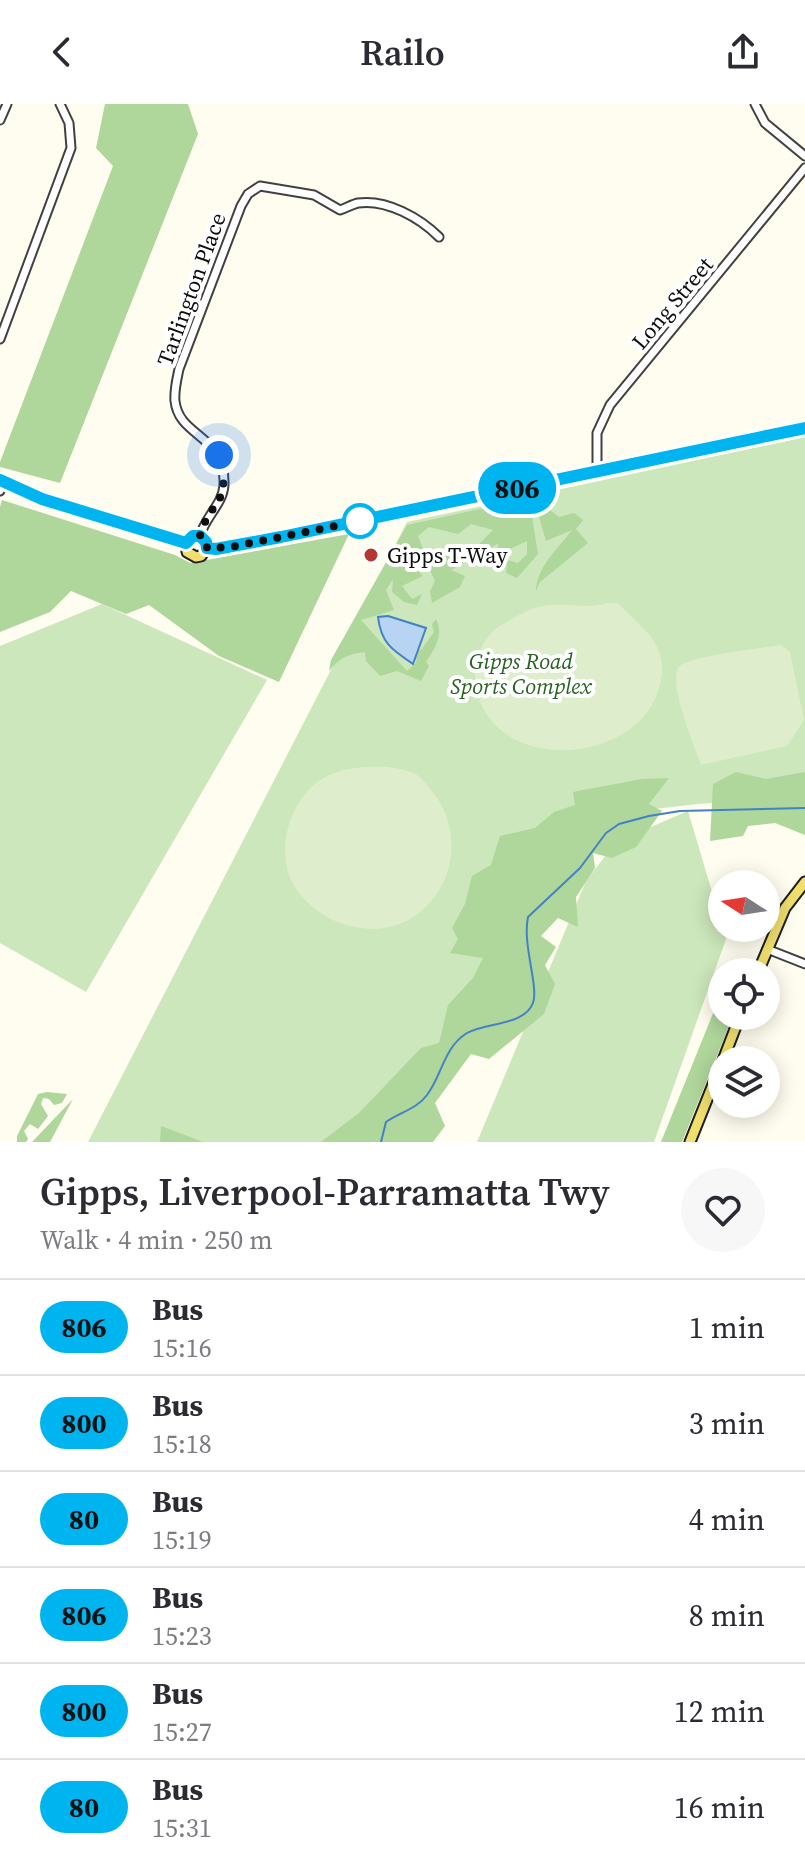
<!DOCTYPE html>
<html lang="en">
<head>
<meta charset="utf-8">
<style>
  :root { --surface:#fff; --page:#f7f7f7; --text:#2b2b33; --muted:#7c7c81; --line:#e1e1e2 }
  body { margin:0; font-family:"Source Serif 4",serif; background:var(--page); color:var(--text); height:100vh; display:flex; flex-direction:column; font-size:30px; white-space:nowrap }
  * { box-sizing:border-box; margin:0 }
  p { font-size:26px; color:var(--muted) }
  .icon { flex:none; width:44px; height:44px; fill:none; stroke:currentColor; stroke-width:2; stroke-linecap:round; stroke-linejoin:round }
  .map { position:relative; height:1038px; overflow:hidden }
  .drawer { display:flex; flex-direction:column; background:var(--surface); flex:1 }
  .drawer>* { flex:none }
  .badge { padding:0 16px; border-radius:26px; font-size:28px; line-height:52px }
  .needle { width:52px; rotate:282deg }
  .tools { position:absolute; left:708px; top:766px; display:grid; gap:16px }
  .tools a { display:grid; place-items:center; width:72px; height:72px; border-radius:50%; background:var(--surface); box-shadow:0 4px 20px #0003; font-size:40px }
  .you { position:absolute; width:40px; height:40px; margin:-20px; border:6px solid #fff; border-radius:50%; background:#1a73e8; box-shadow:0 0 0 12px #1a73e833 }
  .map>.badge { position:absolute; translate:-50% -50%; box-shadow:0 0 0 4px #fff }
  .round { display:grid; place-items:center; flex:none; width:84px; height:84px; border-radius:42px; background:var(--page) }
  .overview { display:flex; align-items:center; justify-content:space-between; height:136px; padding:0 40px }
  h1 { font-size:38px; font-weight:600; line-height:60px }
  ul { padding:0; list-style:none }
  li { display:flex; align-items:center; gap:24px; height:96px; padding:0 40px; border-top:2px solid var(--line) }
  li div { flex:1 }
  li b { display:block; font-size:30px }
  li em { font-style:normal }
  li .badge { min-width:88px; font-weight:700; text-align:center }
  header { display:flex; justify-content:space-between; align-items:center; height:104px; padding:0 40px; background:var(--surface); font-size:36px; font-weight:600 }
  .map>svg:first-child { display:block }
  .green { fill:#cce7bb }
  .forest { fill:#afd69b }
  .pitch { fill:#deeecc }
  .water { fill:#b7d5f3; stroke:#4282c5; stroke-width:2 }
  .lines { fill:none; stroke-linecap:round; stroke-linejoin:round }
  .stream { stroke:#4282c5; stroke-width:2 }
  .minor-casing { stroke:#414141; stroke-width:11 }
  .major-casing { stroke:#1f1f1f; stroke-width:13 }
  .minor { stroke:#fff; stroke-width:7 }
  .major { stroke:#f0df6d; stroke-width:9 }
  .line-casing { stroke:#fff; stroke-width:18 }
  .line { stroke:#00b5ef; stroke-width:12 }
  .walk { stroke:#0e0e0e; stroke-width:8; stroke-dasharray:0 14.4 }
  .stop-dot { fill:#fff; stroke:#00b5ef; stroke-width:4 }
  .poi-dot { fill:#b6372d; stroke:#fff; stroke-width:3 }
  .labels { text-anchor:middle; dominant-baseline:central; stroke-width:8; stroke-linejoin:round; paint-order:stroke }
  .street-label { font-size:22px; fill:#0e0e0e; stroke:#fff }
  .poi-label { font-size:22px; fill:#0e0e0e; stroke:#fff; text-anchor:start }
  .park-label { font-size:22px; font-style:italic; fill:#276222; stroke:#fff }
</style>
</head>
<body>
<header><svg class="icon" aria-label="back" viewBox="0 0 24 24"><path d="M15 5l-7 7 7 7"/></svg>Railo<svg class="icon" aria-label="share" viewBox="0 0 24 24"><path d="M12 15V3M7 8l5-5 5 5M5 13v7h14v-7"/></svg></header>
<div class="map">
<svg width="805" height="1038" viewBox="0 0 805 1038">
  <rect width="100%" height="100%" fill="#fefdef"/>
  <path class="green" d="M805,333V692L698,700L645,706L605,719L519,827L372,1038H88L407,418Z
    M102,500L267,576L86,888L0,839V542Z
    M688,707L726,835L654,1038H477L586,777L616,738Z"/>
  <path class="forest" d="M105,0H188L198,30L60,379L0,363V358L113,62L96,44Z
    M534,393L559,413L574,409L583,416L576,425L588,439L540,478L536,487C537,462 558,445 572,426L546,437L536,402L531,406L538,450L517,474L506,469L507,456L518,459L527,450V437L495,452L499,439L451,466L465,472L460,483L432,499L430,487L435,477L426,457L430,453C451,454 455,442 476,443L493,426L471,420L458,430L429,423L418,432L424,447L417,446L404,463H414L423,472L402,482L412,495L422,490L417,501L404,498L392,488L393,475L386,486L394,506L361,516L407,567L416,559L418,546H421L434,528L432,520L436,515C444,531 435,544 426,558L429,562L421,577L397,567L380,572L366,557L365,548C347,550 340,554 329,567L331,556L407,421Z
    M2,396L175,451L190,459L349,430L279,578L219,552L149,501L126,510L71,487L50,508L0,528V403Z
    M736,668L766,675L805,668V731L775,719L748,722L743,732L710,737L713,680Z
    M669,674L649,700L662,707L636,743L612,754L593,749L595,764L576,793L578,823L558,814L541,832L556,843L545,861L555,880L544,910L489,955L471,950L435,999L445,1022L433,1038H321L359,1009L421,944L439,939L448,901L473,874L483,854L450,849L458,835L452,824L465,800L472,772L491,761L500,732L535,724L554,708L575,701L573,688L642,675Z
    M722,893V912H733L682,1038H661L718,897Z
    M47,988L67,990L62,999L54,1001L49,995L43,994L41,1000L48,1012L38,1025L30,1020L24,1027L28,1035L26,1038H17V1032L38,990Z
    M73,995L50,1038H32Z
    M161,1022L203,1038H160Z"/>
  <path class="pitch" d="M607,499H618C631,513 651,528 658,545C663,557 663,568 660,581C638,668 478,671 475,571C474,552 486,529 503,520C514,514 530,504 542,502C563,498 589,506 607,499Z
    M781,541L790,548L804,616L787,642L701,661C694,640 669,583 678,564C684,552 764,544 781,541Z
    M387,663C397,664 408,666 417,671C425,677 431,686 437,694C477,754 429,838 355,823C333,819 313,807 299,789C272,756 287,696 322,675C341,663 366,662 387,663Z"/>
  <path class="water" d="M388,512L426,524L413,560C392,546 381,539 378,513Z"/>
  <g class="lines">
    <path class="stream" d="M381,1038L386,1018C400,1008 417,1005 427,991C442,971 444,943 467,929C486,918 524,922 533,899C539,883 522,840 528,813L580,764L606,729L619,720L649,712L680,707L805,704"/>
    <defs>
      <path id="minor" d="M755,0L765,19L805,52
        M0,16L7,0
        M0,235L71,44L69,19L60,0
        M597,368V329L610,301L805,64
        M0,387L3,378
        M200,432C205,413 223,400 224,381C226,330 179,334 175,297C174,286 177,275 179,265L241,102L248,90L260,82L314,91L340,106C346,104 353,100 358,99C387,95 420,114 439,133
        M767,845L805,860"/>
      <path id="major" d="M0,376L42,395L186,439
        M186,439L187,448L196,453L201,452L207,444
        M186,439L190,433L200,432L206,438L207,444
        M207,444L231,443L281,433L805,324
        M758,868L785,804L805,778
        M723,956L740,912
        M690,1038L722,958"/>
    </defs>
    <use href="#minor" class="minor-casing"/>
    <use href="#major" class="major-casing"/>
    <use href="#minor" class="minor"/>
    <use href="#major" class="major"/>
  </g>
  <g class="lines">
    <defs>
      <path id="line" d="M0,376L42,395L186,439L193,432H200L206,438L207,444L216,445L281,433L805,324"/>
    </defs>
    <use href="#line" class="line-casing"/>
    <use href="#line" class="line"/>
    <path class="walk" d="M219,351C233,402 210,394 200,432L206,438L207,444L231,443L360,417"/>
  </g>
  <circle class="stop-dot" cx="360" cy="417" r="16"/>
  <circle class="poi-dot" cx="371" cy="451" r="8"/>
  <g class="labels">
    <g class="street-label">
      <text transform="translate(191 185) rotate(-70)">Tarlington Place</text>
      <text transform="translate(672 199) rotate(-50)">Long Street</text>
    </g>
    <g class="poi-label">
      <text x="387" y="451">Gipps T-Way</text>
    </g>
    <g class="park-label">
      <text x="521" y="557">Gipps Road<tspan x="521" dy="25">Sports Complex</tspan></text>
    </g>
  </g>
</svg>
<div class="tools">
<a><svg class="needle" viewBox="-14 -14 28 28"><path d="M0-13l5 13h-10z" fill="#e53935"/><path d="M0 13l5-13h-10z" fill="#7c7c81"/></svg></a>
<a><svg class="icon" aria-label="locate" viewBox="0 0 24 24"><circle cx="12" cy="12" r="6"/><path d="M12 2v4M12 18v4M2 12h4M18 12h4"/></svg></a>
<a><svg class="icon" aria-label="layers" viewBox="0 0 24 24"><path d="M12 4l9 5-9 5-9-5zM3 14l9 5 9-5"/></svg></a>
</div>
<div class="you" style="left:219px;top:351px"></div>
<b class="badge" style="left:517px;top:384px;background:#00b5ef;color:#111">806</b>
</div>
<section class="drawer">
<div class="overview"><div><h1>Gipps, Liverpool-Parramatta Twy</h1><p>Walk · 4 min · 250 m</p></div><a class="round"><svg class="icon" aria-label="heart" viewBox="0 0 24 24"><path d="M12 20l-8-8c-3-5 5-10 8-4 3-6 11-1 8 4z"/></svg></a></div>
<ul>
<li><span class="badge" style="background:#00b5ef;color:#111">806</span><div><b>Bus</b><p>15:16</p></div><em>1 min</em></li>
<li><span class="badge" style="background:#00b5ef;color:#111">800</span><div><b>Bus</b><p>15:18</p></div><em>3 min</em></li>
<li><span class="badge" style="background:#00b5ef;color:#111">80</span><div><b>Bus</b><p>15:19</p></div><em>4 min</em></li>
<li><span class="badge" style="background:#00b5ef;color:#111">806</span><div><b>Bus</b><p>15:23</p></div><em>8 min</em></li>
<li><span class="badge" style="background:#00b5ef;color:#111">800</span><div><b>Bus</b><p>15:27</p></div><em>12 min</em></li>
<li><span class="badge" style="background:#00b5ef;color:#111">80</span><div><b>Bus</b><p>15:31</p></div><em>16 min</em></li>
</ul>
</section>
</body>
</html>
